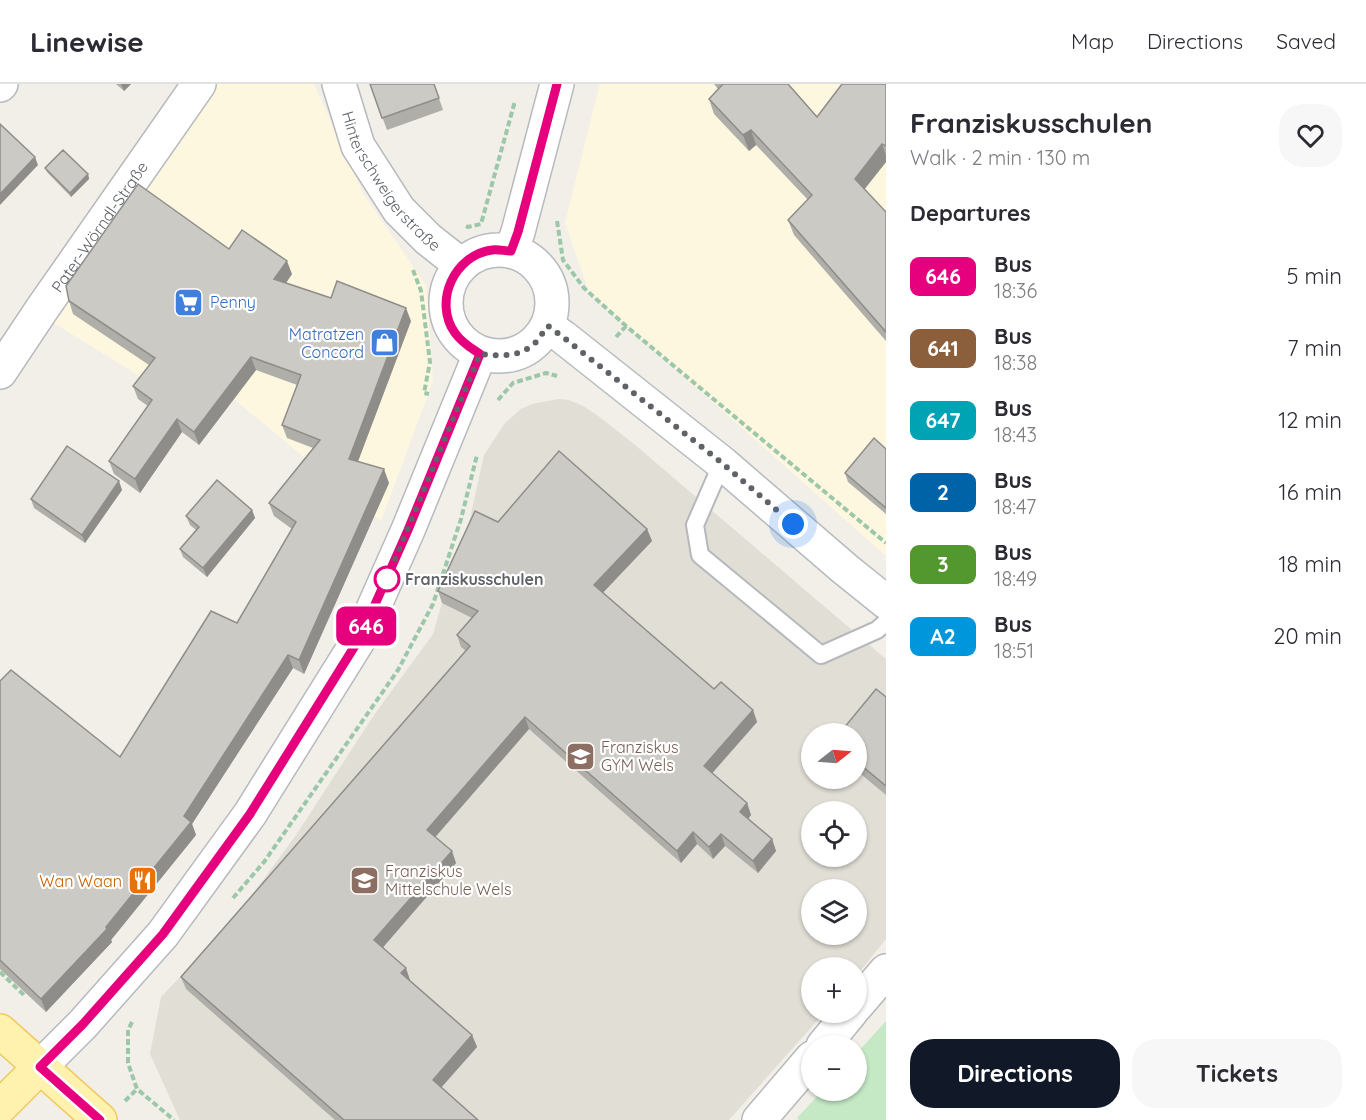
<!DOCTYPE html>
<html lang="en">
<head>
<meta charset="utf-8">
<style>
  :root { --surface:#fff; --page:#f7f7f7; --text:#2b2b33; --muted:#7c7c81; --line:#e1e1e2; --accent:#111827 }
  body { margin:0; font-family:Quicksand,sans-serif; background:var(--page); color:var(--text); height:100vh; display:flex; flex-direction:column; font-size:22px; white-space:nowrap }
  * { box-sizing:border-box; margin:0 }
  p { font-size:20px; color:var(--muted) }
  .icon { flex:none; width:33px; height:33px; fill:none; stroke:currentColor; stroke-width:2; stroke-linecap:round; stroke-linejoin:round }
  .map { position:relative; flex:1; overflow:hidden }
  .side { display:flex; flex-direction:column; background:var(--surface); width:480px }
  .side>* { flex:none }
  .badge { padding:0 12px; border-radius:9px; font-size:21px; line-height:39px }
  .needle { width:39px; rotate:73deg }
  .fabs { position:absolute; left:801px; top:639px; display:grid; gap:12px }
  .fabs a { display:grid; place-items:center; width:66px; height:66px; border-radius:50%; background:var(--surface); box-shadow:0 2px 4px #0004; font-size:30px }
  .you { position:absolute; width:30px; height:30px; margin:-15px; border:4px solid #fff; border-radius:50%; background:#1a73e8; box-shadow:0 0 0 9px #1a73e833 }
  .map>.badge { position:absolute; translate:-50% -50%; box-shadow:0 0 0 3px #fff }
  h2 { padding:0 24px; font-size:22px; line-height:54px }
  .round { display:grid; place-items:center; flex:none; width:63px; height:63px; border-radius:24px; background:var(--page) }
  .head { display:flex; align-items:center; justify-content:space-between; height:102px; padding:0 24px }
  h1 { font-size:28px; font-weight:700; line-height:45px }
  .action { display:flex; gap:12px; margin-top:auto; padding:12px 24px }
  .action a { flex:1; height:69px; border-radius:24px; background:var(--accent); color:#fff; font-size:24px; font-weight:700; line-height:69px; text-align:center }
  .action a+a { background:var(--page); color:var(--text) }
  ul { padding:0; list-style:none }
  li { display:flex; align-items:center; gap:18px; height:72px; padding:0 24px }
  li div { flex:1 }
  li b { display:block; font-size:22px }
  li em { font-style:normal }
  li .badge { min-width:66px; font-weight:700; text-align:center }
  header { display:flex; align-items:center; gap:36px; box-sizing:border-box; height:84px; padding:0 30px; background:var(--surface); border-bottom:2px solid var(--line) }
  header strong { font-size:28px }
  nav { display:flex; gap:33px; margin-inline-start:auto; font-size:21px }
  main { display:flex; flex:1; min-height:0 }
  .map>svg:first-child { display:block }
  .commercial { fill:#fef7e0 }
  .education { fill:#e1ded6; fill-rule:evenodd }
  .garden { fill:#c5e8c5 }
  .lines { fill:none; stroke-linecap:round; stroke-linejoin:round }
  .lane-casing { stroke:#b5b8bc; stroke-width:20 }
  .street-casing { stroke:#b5b8bc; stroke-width:36 }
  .secondary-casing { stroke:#b6babf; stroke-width:36 }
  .primary-casing { stroke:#f2c960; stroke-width:36 }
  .path { stroke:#9cc7a9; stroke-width:4; stroke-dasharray:6 3; stroke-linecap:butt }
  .lane { stroke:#fff; stroke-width:16 }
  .street { stroke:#fff; stroke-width:33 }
  .secondary { stroke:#fff; stroke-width:33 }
  .primary { stroke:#fff2af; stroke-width:33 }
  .wall { fill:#afaea9 }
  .shaded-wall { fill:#8f8d8a }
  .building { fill:#cccac5; stroke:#8f8d8a; stroke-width:1.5 }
  .line-casing { stroke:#fff; stroke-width:14 }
  .line { stroke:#e6007e; stroke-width:9 }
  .walk { stroke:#5f6368; stroke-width:6; stroke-dasharray:0 10.8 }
  .stop-dot { fill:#fff; stroke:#e6007e; stroke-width:3 }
  .labels { text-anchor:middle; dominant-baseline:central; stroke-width:4.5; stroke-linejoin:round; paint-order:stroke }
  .street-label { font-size:16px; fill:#5f6368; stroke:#fff }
  .shop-label { font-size:16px; fill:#366cbe; stroke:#fff; text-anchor:start }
  .stop-label { font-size:16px; font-weight:bold; fill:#5f6368; stroke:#fff; text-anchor:start }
  .education-label { font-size:16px; fill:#785e54; stroke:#fff; text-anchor:start }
  .food-label { font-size:16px; fill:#c56008; stroke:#fff; text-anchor:end }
</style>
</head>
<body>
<header>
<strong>Linewise</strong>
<nav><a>Map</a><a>Directions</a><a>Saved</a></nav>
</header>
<main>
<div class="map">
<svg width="886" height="1036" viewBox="0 0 886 1036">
  <rect width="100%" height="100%" fill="#f1efe8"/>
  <path class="commercial" d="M216,0H314L364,111L426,201L433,297L381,437L210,295L188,322L49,236L142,98Z
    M600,0H886V472L589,208L565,139Z"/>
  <path class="education" d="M559,315L569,316L583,322L597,331L634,360L886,575V855L857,891L856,884H812V928L824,929L729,1036H180L150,970L161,913L233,837L296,751L374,631L433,550L442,519L465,457L484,371L505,339L521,325L532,320ZM812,650H856V694H812ZM812,728H856V772H812ZM812,806H856V850H812Z"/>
  <path class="garden" d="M886,937V1036H799L797,1034L822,1007L856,1006L857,969Z"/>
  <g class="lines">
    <defs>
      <path id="lane" d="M722,379L695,441L700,471L821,571L877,546L886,538"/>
      <g id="street">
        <path id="s1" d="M339,0L358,62L399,126L428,155L461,181"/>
        <path d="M0,1L1,0"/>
        <path id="s2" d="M0,288L42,225L199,0"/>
        <path d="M856,922L886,887"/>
        <path d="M823,962L851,928"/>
        <path d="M759,1036L812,974"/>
      </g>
      <path id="secondary" d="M446 219a53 53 0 1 1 106 0a53 53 0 1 1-106 0Z
        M511,167L518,148L557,0
        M547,242L563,253L722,379L845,485L886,518
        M40,983L83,940L163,850L250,730L361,552L408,446L480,270"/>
      <path id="primary" d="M0,947L100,1036
        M0,1023L40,983"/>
    </defs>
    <use href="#lane" class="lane-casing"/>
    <use href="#street" class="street-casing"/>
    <use href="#secondary" class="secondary-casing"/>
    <use href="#primary" class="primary-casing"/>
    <path class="path" d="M557,137L563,176L584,204L626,242L886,459
      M466,142L468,143L481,140L515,17
      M413,186L421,207L430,278L424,309L429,310
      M616,253L626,242
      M498,316L513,299L546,289L557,292
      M233,814L264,778L398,586L433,520L461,435L477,371
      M0,888L24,911
      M132,938L128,946V979L137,1005L174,1036
      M125,1017L137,1005"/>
    <use href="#lane" class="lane"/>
    <use href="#street" class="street"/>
    <use href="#secondary" class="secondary"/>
    <use href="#primary" class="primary"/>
  </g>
  <path class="wall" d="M116,0H131L124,7Z
    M370,0H434L443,26L387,46Z
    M714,0H788L817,33L886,0V78L864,105L886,128V257L794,151L788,136L808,116L756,61L749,67L714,30L709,15L718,5Z
    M45,84L88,90L89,95L71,113L47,88Z
    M229,165L292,190L286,199L331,214L411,237L358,377L389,399L304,590L293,584L192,740L196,751L111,856L112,858L46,928L0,885V597L120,673L237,539L292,445L274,432L269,419L313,364L287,354L282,341L297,301L256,286L199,361L182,348L140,409L114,390L109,377L148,322L138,315L133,302L149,281L73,230L69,217Z
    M886,365V430L848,398L845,389Z
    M122,406L85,459L34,424L31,415Z
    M252,426L255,434L207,493L183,473L180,465L196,446L190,441L186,432Z
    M498,438L647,445L652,457L603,508L714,605L753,626L757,638L712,689L747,719L751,731L748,735L772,755L776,767L758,789L725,762L713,775L697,760L681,779L529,645L435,753L456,779L383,863L410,896L472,951L477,963L441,1004L478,1036H335L186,905L181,893L466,567L461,563L457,551L472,534L442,519L438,507Z
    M886,613V711L856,686V650Z"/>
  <path class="shaded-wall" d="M121,0H131L124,7Z
    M751,46L756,61L749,67L743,51Z
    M882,60L886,71V78L860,111L855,95Z
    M35,73L38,81L0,121V110Z
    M88,90L89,95L71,113L70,109Z
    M287,177L292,190L279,209L274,195Z
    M406,224L411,237L354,388L349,375Z
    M251,273L256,286L199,361L194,348Z
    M177,335L182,348L140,409L135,395Z
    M384,385L389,399L304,590L299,576Z
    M119,397L122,406L85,459L82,451Z
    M252,426L255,434L207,493L203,484Z
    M647,445L652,457L599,513L594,501Z
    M288,571L293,584L192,740L196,751L111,856L112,858L46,928L41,915L106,843L184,732Z
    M753,626L757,638L708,694L704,682Z
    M525,633L529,645L431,758L427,746Z
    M747,719L751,731L744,740L740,728Z
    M693,748L697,760L681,779L677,767Z
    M721,750L725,762L713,775L709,763Z
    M772,755L776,767L758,789L753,777Z
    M452,767L456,779L379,868L374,856Z
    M406,884L410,896L406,901L401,889Z
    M472,951L477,963L437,1008L433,996Z"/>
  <path class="building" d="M370,0H434L439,14L382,34Z
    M723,0H788L817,33L842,0H886V62L882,60L855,95L886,128V248L788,136L812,111L751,46L743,51L709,15Z
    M0,40L35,73L0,110Z
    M63,66L88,90L70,109L45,84Z
    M138,100L229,165L242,146L287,177L274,195L331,214L337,197L406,224L349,375L384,385L299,576L288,571L184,732L191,738L106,843L107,845L41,915L0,876V597L11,586L120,673L211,527L237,539L296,438L269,419L320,356L282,341L301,291L251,273L194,348L177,335L135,395L109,377L152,316L133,302L155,274L69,217L66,202Z
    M874,354L886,365V424L845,389Z
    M67,362L119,397L82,451L31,415Z
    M559,367L647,445L594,501L714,605L721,598L753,626L704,682L747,719L740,728L772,755L753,777L721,750L709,763L693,748L677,767L525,633L427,746L452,767L374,856L406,884L401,889L472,951L433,996L478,1036H344L181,893L470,562L457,551L478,527L438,507L475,427L498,438Z
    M217,396L252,426L203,484L180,465L199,443L186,432Z
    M876,605L886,613V702L856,677V650H839Z"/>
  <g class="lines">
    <defs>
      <path id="line" d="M100,1036L40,983L83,940L163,850L250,730L361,552L408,446L480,270C471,264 462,259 455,249C433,218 454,171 492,166C498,165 505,167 511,167L518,148L557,0"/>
    </defs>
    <use href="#line" class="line-casing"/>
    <use href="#line" class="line"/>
    <path class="walk" d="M387,495L480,270C500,272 520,274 536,258C540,253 544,247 548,242L563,253L722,379L793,440"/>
  </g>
  <defs>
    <symbol id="supermarket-square" viewBox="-11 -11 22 22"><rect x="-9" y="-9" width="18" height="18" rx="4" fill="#3f7fe0" stroke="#fff"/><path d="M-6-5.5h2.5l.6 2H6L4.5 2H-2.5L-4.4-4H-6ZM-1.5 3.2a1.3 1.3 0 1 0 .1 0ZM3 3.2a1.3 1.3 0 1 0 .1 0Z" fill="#fff"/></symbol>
    <symbol id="shop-square" viewBox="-11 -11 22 22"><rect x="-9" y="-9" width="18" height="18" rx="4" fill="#3f7fe0" stroke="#fff"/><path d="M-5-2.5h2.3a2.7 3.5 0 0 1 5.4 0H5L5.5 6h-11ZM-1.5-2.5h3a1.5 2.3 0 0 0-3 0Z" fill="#fff"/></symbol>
    <symbol id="school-square" viewBox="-11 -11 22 22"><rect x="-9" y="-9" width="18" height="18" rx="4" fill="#8d6e63" stroke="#fff"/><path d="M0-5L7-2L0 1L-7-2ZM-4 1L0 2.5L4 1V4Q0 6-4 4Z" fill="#fff"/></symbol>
    <symbol id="restaurant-square" viewBox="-11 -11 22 22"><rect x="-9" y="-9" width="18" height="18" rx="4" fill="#e8710a" stroke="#fff"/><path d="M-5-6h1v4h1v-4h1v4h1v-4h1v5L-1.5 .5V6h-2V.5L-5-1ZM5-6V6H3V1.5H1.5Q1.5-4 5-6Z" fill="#fff"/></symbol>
  </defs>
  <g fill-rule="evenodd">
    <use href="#supermarket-square" x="172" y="202" width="33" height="33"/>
    <use href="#shop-square" x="368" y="242" width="33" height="33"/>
    <use href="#school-square" x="564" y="656" width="33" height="33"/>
    <use href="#school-square" x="348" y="780" width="33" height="33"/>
    <use href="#restaurant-square" x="126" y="780" width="33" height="33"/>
  </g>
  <circle class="stop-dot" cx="387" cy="495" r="12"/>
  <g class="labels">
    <g class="street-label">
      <text stroke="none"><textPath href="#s1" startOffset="112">Hinterschweigerstraße</textPath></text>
      <text stroke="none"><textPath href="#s2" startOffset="176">Pater-Wörndl-Straße</textPath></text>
    </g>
    <g class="shop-label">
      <text x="210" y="218">Penny</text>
      <text x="364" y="250" text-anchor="end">Matratzen<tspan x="364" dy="18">Concord</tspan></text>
    </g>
    <g class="stop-label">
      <text x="405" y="495">Franziskusschulen</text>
    </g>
    <g class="education-label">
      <text x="601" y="663">Franziskus<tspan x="601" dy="18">GYM Wels</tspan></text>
      <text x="385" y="787">Franziskus<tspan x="385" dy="18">Mittelschule Wels</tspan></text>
    </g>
    <g class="food-label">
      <text x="122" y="797">Wan Waan</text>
    </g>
  </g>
</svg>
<div class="fabs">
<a><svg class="needle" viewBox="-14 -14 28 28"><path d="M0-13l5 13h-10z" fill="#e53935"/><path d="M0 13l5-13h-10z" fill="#7c7c81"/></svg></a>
<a><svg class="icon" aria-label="locate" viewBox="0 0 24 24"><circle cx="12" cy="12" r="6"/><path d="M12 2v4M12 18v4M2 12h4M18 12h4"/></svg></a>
<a><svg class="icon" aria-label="layers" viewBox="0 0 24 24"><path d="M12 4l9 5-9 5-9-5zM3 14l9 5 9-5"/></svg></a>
<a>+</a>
<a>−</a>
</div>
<div class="you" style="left:793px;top:440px"></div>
<b class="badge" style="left:366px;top:542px;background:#e6007e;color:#fff">646</b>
</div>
<section class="side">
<div class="head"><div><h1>Franziskusschulen</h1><p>Walk · 2 min · 130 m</p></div><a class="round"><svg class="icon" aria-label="heart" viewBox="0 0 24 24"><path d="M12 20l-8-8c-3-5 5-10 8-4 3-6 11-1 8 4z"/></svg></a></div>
<h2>Departures</h2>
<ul>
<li><span class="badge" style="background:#e6007e;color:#fff">646</span><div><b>Bus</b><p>18:36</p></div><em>5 min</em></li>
<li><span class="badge" style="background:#8b5e3c;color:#fff">641</span><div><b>Bus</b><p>18:38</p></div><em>7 min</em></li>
<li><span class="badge" style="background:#00a3b4;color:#fff">647</span><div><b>Bus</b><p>18:43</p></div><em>12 min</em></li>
<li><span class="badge" style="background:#0062a7;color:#fff">2</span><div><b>Bus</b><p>18:47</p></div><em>16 min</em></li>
<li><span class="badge" style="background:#52982f;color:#fff">3</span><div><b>Bus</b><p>18:49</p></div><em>18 min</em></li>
<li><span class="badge" style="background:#0096dc;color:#fff">A2</span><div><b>Bus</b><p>18:51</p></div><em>20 min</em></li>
</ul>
<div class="action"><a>Directions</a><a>Tickets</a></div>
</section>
</main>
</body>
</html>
